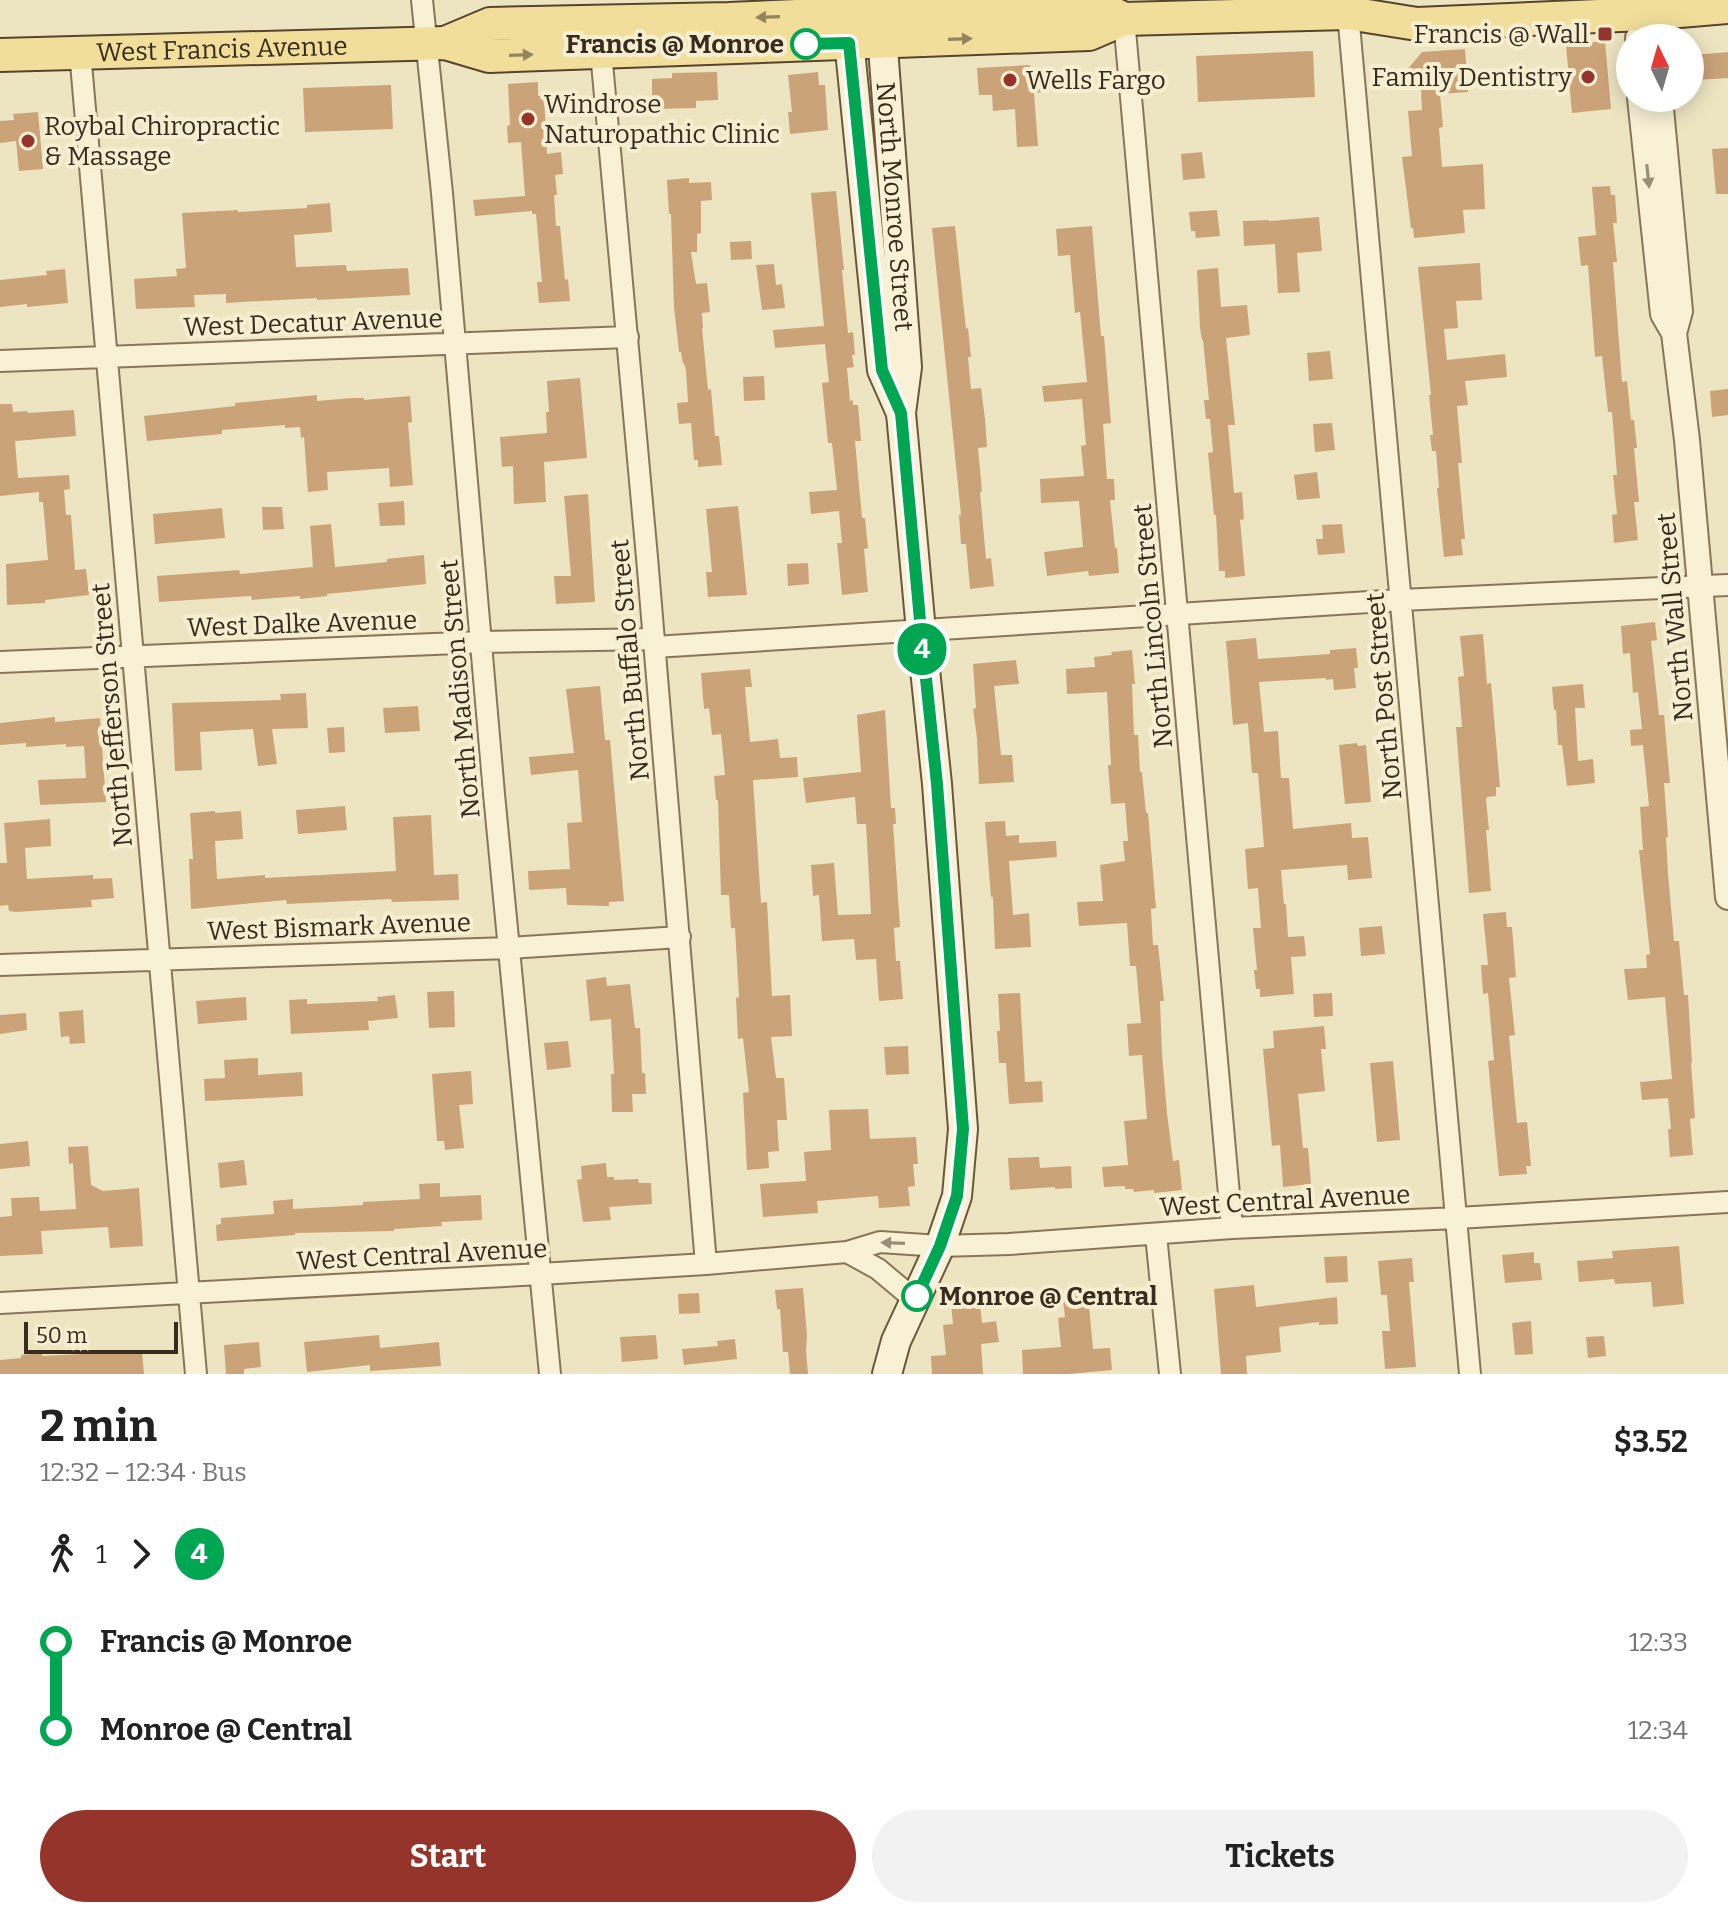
<!DOCTYPE html>
<html lang="en">
<head>
<meta charset="utf-8">
<style>
  :root { --surface:#fff; --page:#f2f2f2; --text:#222; --muted:#767676; --accent:#95342a }
  body { margin:0; font-family:Bitter,serif; background:var(--page); color:var(--text); height:100vh; display:flex; flex-direction:column; font-size:30px; white-space:nowrap }
  * { box-sizing:border-box; margin:0 }
  p { font-size:26px; color:var(--muted) }
  .icon { flex:none; width:44px; height:44px; fill:none; stroke:currentColor; stroke-width:2; stroke-linecap:round; stroke-linejoin:round }
  .map { position:relative; height:1374px; overflow:hidden }
  .drawer { display:flex; flex-direction:column; background:var(--surface); flex:1 }
  .drawer>* { flex:none }
  .badge { padding:0 16px; border-radius:26px; font-size:28px; line-height:52px }
  .needle { width:52px; rotate:355deg }
  .buttons { position:absolute; left:1616px; top:24px; display:grid; gap:16px }
  .buttons a { display:grid; place-items:center; width:88px; height:88px; border-radius:50%; background:var(--surface); box-shadow:0 4px 20px #0003; font-size:40px }
  .scale { position:absolute; left:24px; bottom:20px; width:154px; box-sizing:border-box; padding-left:8px; border:4px solid #372c1d; border-top:0; font-size:22px; line-height:28px; white-space:nowrap; color:#372c1d; -webkit-text-stroke:6px #f5eed1; paint-order:stroke }
  .map>.badge { position:absolute; translate:-50% -50%; box-shadow:0 0 0 4px #fff }
  .legs { display:flex; align-items:center; gap:12px; height:88px; padding:0 40px; font-size:26px }
  .legs p { margin-inline-start:auto }
  .head { display:flex; align-items:center; justify-content:space-between; height:136px; padding:0 40px }
  h1 { font-size:44px; font-weight:700; line-height:60px }
  .button { display:flex; gap:16px; margin-top:auto; padding:16px 40px }
  .button a { flex:1; height:92px; border-radius:48px; background:var(--accent); color:#fff; font-size:32px; font-weight:700; line-height:92px; text-align:center }
  .button a+a { background:var(--page); color:var(--text) }
  ul { padding:0 40px; list-style:none }
  li { display:flex; align-items:center; gap:28px; height:88px; font-size:30px }
  li i { display:grid; place-items:center; width:12px; height:100%; margin:0 10px; background:currentColor }
  li i::after { content:''; width:20px; height:20px; margin:-10px; border:6px solid; border-radius:50%; background:var(--surface) }
  li p { margin-inline-start:auto }
  li:first-child i { background:linear-gradient(#0000 50%,currentColor 0) }
  li:last-child i { background:linear-gradient(currentColor 50%,#0000 0) }
  .map>svg:first-child { display:block }
  .building { fill:#cba378 }
  .lines { fill:none; stroke-linecap:round; stroke-linejoin:round }
  .minor-casing { stroke:#877659; stroke-width:24 }
  .tertiary-casing { stroke:#877659; stroke-width:28 }
  .secondary-casing { stroke:#69573d; stroke-width:32 }
  .primary-casing { stroke:#55442e; stroke-width:36 }
  .minor { stroke:#f8f1d5; stroke-width:20 }
  .tertiary { stroke:#f8f1d5; stroke-width:24 }
  .secondary { stroke:#f8f1d5; stroke-width:28 }
  .primary { stroke:#f1de9a; stroke-width:32 }
  .oneway { fill:#94855c }
  .oneway2 { fill:#988e79 }
  .line-1-casing { stroke:#fff; stroke-width:18 }
  .line-1 { stroke:#00a651; stroke-width:12 }
  .poi-dot { fill:#95342a; stroke:#f5eed1; stroke-width:3 }
  .stop-1-dot { fill:#fff; stroke:#00a651; stroke-width:4 }
  .labels { text-anchor:middle; dominant-baseline:central; stroke-width:8; stroke-linejoin:round; paint-order:stroke }
  .poi-label { font-size:26px; fill:#372c1d; stroke:#f5eed1; text-anchor:start }
  .stop-label { font-size:26px; font-weight:bold; fill:#372c1d; stroke:#f5eed1; text-anchor:end }
  .street-label { font-size:26px; fill:#372c1d; stroke:#f5eed1 }
</style>
</head>
<body>
<div class="map">
<svg width="1728" height="1374" viewBox="0 0 1728 1374">
  <rect width="100%" height="100%" fill="#ede5c2"/>
  <path class="building" d="M1605,41L1611,109L1572,113L1566,45Z
    M1465,49L1468,92L1440,94L1443,127L1439,128L1442,167L1483,164L1485,209L1463,210L1465,233L1414,238L1413,228H1411L1402,157L1412,156L1408,111L1422,110L1420,70H1407L1422,52Z
    M1313,51L1315,97L1198,102L1196,56Z
    M1728,52V78L1696,80L1694,55Z
    M1030,65V68H1042L1043,92L1034,93L1038,146L1017,147L1015,109L993,111L992,95H979L977,68Z
    M717,72L718,100L696,101V108L652,109V79L672,78V73Z
    M818,72L819,85H825L828,130L790,134L788,112H792L788,75Z
    M538,82V96L544,95L547,154L561,152L563,174L555,175L557,195H554L556,226H560L565,280L568,279L570,301L539,303L537,282H542L536,214H532V211L475,216L473,200L525,196L521,142L508,143L507,126L510,125L508,84Z
    M391,85L393,129L305,132L303,88Z
    M38,112L43,169L19,171L16,141L0,143V121L14,120L13,114Z
    M1728,148V194H1716L1712,149Z
    M1202,152L1205,178L1183,180L1181,154Z
    M689,178V183L711,182L712,200L701,201V233L697,234V252H691L696,284L707,283L710,312L702,313L703,328H702L708,390L711,389L715,436H719L722,465L698,467V460H694L691,423L679,424L677,403L688,402L686,370L684,363L683,364L681,352H679L674,307L671,214H669L667,180Z
    M1610,186L1611,195H1615L1617,223H1613L1617,262H1613L1622,382L1627,381L1631,420H1634L1637,448H1634L1639,502H1634L1638,540L1614,543L1612,515L1617,514L1613,475H1617L1612,412H1608L1602,356L1595,357L1588,265L1581,266L1578,237L1596,235L1592,187Z
    M836,191L844,270H842L848,333L853,332L855,355H852L854,367L847,368L850,401L853,400V405H858L861,441H855L862,518H865L868,548L864,549L868,592L842,595L837,543H842L839,511L811,514L809,492L837,490L832,443H828L822,383L829,382L825,344L775,348L773,330L824,326L811,193Z
    M330,203L332,232L294,235L296,267L346,265L347,271L408,268L410,295L317,300V298L226,303V294L194,295L195,307L136,309L134,279L177,276L176,269L186,268L182,213L238,210V212L307,208V205Z
    M1217,210L1220,236L1196,238L1195,231H1191L1189,212Z
    M1319,217L1322,251L1297,253L1300,292L1278,293L1275,244L1244,246L1243,221L1269,220V221Z
    M955,226L966,329L968,328L971,357H968L971,389L981,388L985,419L987,447L978,448L982,491L980,492L986,559L991,558L994,586L970,589L966,544H961L959,515H961L932,228Z
    M1092,226L1101,336H1104L1111,423L1103,424L1107,479H1114L1115,500H1110L1115,548H1117L1119,573L1089,576L1088,571L1047,576L1044,552L1083,547L1079,501L1041,503L1040,479L1084,476L1081,446L1086,445L1082,399L1044,402L1042,386L1087,382L1080,312L1075,313L1070,255L1058,256L1056,229Z
    M751,241L752,259L731,260L730,242Z
    M1480,263L1482,300L1456,301L1458,328L1444,329L1447,360L1505,354L1507,377L1465,381L1468,405L1457,406L1462,463H1458L1465,539H1461L1463,555L1444,557L1437,488H1439L1436,451H1432L1430,435H1433L1429,395H1431L1418,267Z
    M774,264L776,285L782,284L785,308L762,310L756,265Z
    M1218,268L1221,307L1247,305L1250,335L1226,338L1235,425H1228L1234,493L1242,492L1244,519L1240,520L1245,576L1225,578V571H1219L1216,515H1214L1208,453L1213,452L1210,419H1206L1204,400H1209L1203,340H1202L1200,328L1197,270Z
    M65,269L68,303L27,307V304L0,307V280L47,275L46,271Z
    M1330,351L1333,379L1309,381L1307,353Z
    M764,376L765,400L744,401L743,377Z
    M580,378L587,458L544,462L546,502L514,504L513,466L502,467L500,437L547,433L546,412H549L547,381Z
    M1728,389V415L1712,417L1710,391Z
    M317,395V401L352,398H364V400L410,396L412,422L408,423L413,485L390,487L389,468L327,472L328,490L308,492L304,437L301,438L300,427L285,428V425L222,430V434L147,441L144,416L235,406V403Z
    M0,404H12L13,412L27,411L28,413L74,410L76,436L15,441L18,478L69,475L70,489L64,490L66,515H71L75,570L86,569L89,595L45,600V603L7,605L6,564L48,560L43,502H39V492L0,496Z
    M1332,423L1335,450L1315,452L1313,424Z
    M1317,472L1320,498L1297,500L1294,475Z
    M588,494L595,602L556,604L554,576H571L564,496Z
    M404,501L405,525L380,526L378,503Z
    M738,506L747,595L708,597L706,572H712L706,509Z
    M262,507H282L284,529L263,530Z
    M222,508L225,538L155,544L153,514Z
    M331,524L335,567L387,562V559L424,555L426,584L327,594V596L300,599V596L252,600L251,596L159,602L157,576L239,570L240,574L313,567L310,526Z
    M1342,524L1345,553L1318,555L1316,539H1323L1322,525Z
    M808,563L809,584L788,586L787,564Z
    M1655,622L1657,640L1651,641L1659,715H1664L1670,783H1664L1668,837H1666L1668,874L1674,941H1679L1684,995H1688L1692,1063H1691L1695,1118L1690,1119L1693,1155L1670,1157L1668,1129H1671L1668,1098L1642,1100L1640,1082L1672,1079L1665,997L1628,1000L1624,969L1647,968L1646,955L1650,954L1639,850H1643L1640,807L1649,806L1643,745L1631,746L1630,730L1642,729L1638,692L1633,693L1630,653L1623,654L1621,626Z
    M1483,634L1487,684L1491,683L1500,787H1496V796L1487,797L1486,800L1489,830H1486L1491,891L1469,893L1456,727H1462L1458,677L1464,676L1460,636Z
    M1256,638L1258,659L1330,654V650L1356,648L1358,668H1354L1356,688L1334,690L1333,679L1326,680V678L1259,682L1264,732L1278,731L1281,778H1289L1293,829L1351,823L1352,838L1368,837L1372,878L1348,880L1347,865L1281,870L1284,904H1286L1288,937L1304,936L1306,956L1291,957L1294,994L1260,997V989H1256L1254,970H1257L1253,928H1261L1258,888L1248,889L1245,849L1264,847L1258,773H1252L1248,723L1233,725L1226,641Z
    M1132,650L1135,684H1132L1134,735H1138L1140,772H1142L1146,813H1148L1156,908L1151,909L1153,945H1158L1164,1001H1160L1162,1054L1167,1113L1173,1161L1179,1160L1182,1190L1154,1193V1190L1134,1192L1133,1189H1125V1186L1104,1187L1102,1167L1128,1165L1124,1121L1147,1119L1142,1055L1129,1056L1127,1024L1141,1023L1136,966H1130L1127,923L1079,926L1077,902L1103,901L1100,865L1125,861L1123,841H1128L1125,803L1111,804L1108,765H1111L1107,692L1067,694L1066,669L1095,667L1094,657L1112,655L1111,652Z
    M1016,660L1019,684L994,686L1001,755H1012L1014,782L979,784L977,738L973,709L976,708L973,664Z
    M750,669L752,687H745L750,742L778,739L780,758L797,757L798,777L753,780L761,903L767,902L772,996L790,995L792,1036L771,1037L776,1078H784L787,1120H777L779,1151L768,1152L769,1168L747,1170L743,1093L749,1092L743,1038L738,1039L736,998L739,997L735,928H731L729,895H721L718,800H716L714,776L725,775L721,734L712,735L709,708L704,709L701,673Z
    M1583,684L1585,708H1575L1578,761L1593,759L1595,783L1567,786L1562,745H1558L1556,710H1554L1552,687Z
    M600,686L605,740H610L624,901L609,902V906L567,905L566,888L529,890L528,871L570,869L567,823L582,822L578,770L531,775L529,757L574,753L566,689Z
    M306,693L308,728L272,729L277,764L258,766L253,729L200,732L202,770L175,771L172,703L281,700L280,694Z
    M418,706L420,731L385,733L383,708Z
    M885,710L891,808H895L896,824H893L900,927L894,928L896,961H900L903,999L879,1001L876,959L856,960L854,939L822,941L819,895L813,896L811,865L834,863L838,915L871,914L866,824H857L855,797L806,803L803,778L861,772L857,715Z
    M55,717V722L100,718L106,802L40,805L38,780L86,778L84,746L66,747V744L26,747V743L0,745V723Z
    M344,727L345,752L329,753L327,728Z
    M1357,743L1358,746L1366,745L1371,802L1345,804L1339,745Z
    M345,806L347,830L298,834L296,810Z
    M215,811V813L241,811L243,839L215,841L217,879L265,875V878L396,871L393,817L431,815L434,875L458,874L459,900L392,902L391,899L287,904L286,900L191,909L189,859H193L190,813Z
    M50,819L51,846L25,848L27,879L93,875V879L112,878L114,898L91,900L92,907L16,912L9,911L8,905L0,906V863H7L4,823Z
    M1005,821L1006,836L1019,835V843L1056,841L1057,857L1009,861L1013,915L1029,913L1031,947L995,949L993,897H991L985,822Z
    M1506,912L1507,927H1512L1516,977L1509,978L1515,1035L1509,1036L1517,1123L1527,1122L1531,1166H1526L1527,1174L1499,1176L1488,1061L1494,1060L1488,993L1483,994L1481,965H1488L1483,914Z
    M1382,926L1385,954L1361,956L1359,928Z
    M606,977L607,986L630,984L635,1028H640L642,1073H645L646,1094H632L633,1112H612L611,1074H614L611,1019L590,1021L586,980Z
    M454,991L455,1027L429,1028L427,992Z
    M1020,993L1025,1082L1042,1081L1043,1102L1009,1104L1006,1063H999L997,1031H1000L998,994Z
    M1332,993L1333,1016L1314,1017L1313,994Z
    M395,995L398,1018L368,1021L369,1030L291,1034L289,1000L307,999V1004L378,1001L377,997Z
    M246,997L247,1020L198,1024L196,1001Z
    M83,1010L85,1043L70,1044L69,1036L61,1037L59,1012Z
    M26,1013L27,1030L0,1034V1015Z
    M1324,1026L1326,1049H1321L1325,1091L1298,1094L1303,1148H1308L1311,1184L1283,1187L1280,1145L1272,1146L1263,1049L1274,1048L1273,1031Z
    M568,1041L571,1067L547,1070L544,1043Z
    M908,1046L909,1074L886,1075L884,1047Z
    M258,1058V1075L302,1072L303,1096L205,1101L204,1079L225,1078L224,1060Z
    M1393,1061L1400,1140L1377,1142L1370,1063Z
    M471,1071L473,1104L459,1105L464,1148L445,1150L444,1141H437L432,1074Z
    M868,1109L870,1139L916,1137L918,1164H913L915,1186L908,1187L910,1206L879,1208L878,1196L817,1201L818,1213L763,1217L760,1184L806,1181L804,1152L831,1150L829,1110Z
    M28,1141L30,1166L0,1169V1144Z
    M88,1146L91,1185L103,1191L139,1188L143,1246L110,1248L108,1227L41,1231L43,1254L0,1256V1217L12,1216L11,1198L39,1197L40,1211L76,1209L73,1163L69,1164L68,1147Z
    M1039,1157L1040,1168L1071,1166L1072,1188L1055,1189V1187L1010,1190L1008,1158Z
    M244,1160L247,1185L220,1188L218,1163Z
    M606,1163L607,1177H614V1180L638,1179L639,1183H651L652,1204L609,1207L611,1220L583,1222L577,1180L582,1179L581,1166Z
    M440,1183V1197L481,1195L482,1220L441,1222L442,1226L394,1229V1231L295,1233V1235L217,1241L216,1225L221,1224V1218L274,1214L273,1201L293,1199V1209L363,1205V1202L420,1199L419,1184Z
    M1679,1246L1684,1304L1653,1307L1651,1282L1615,1284L1614,1279L1579,1282L1577,1261L1613,1258L1612,1251Z
    M1534,1252V1263H1540L1542,1280L1505,1283L1502,1255Z
    M1347,1256L1348,1282L1326,1283L1324,1257Z
    M1412,1258L1414,1282H1409L1416,1367L1385,1369L1382,1331H1390L1387,1295H1381L1378,1261Z
    M1254,1285L1256,1307L1337,1297L1338,1324L1319,1325V1322L1279,1327L1281,1352L1246,1356L1247,1374H1221L1214,1289Z
    M803,1288L807,1335L806,1351L808,1374H790L788,1352H783L780,1309H777L775,1290Z
    M1093,1290L1094,1305L1089,1306L1093,1349L1110,1348L1112,1370L1069,1374H1023L1022,1350L1061,1347L1058,1318L1065,1317L1062,1292Z
    M699,1293L700,1313L679,1314L678,1294Z
    M979,1295L982,1323L996,1321L999,1342L981,1344L983,1374H932L931,1356L946,1355L943,1325L953,1324L951,1303L962,1302L961,1297Z
    M1531,1321L1533,1354L1515,1355L1512,1323Z
    M379,1335L380,1348L439,1342L441,1366L370,1371V1365L307,1372L304,1342Z
    M656,1335L658,1359L622,1362L620,1337Z
    M1604,1336L1606,1356L1588,1358L1586,1337Z
    M735,1339L737,1359L684,1365L682,1349L718,1346L717,1341Z
    M259,1342L261,1367L244,1369V1374H226L224,1345Z
    M142,1351L144,1374H0V1360L21,1358V1355L42,1353V1356Z"/>
  <g class="lines">
    <defs>
      <path id="minor" d="M422,0L442,193L494,794L550,1374
        M1348,13L1470,1374
        M1124,19L1232,1228
        M80,52L196,1374
        M601,52C639,456 674,859 706,1264
        M0,361L628,337
        M655,647L1401,600L1728,585
        M0,662L482,642L654,639
        M0,965L509,948L680,937
        M1156,1235L1170,1374
        M847,1252L878,1269L915,1300
        M0,1303L540,1274L706,1264L847,1252L880,1242L940,1246L1009,1244L1232,1228L1457,1218L1728,1202"/>
      <path id="tertiary" d="M1638,38L1645,29L1643,0
        M1640,98L1663,314L1674,333
        M1660,98L1680,311L1674,333L1687,440L1728,897"/>
      <g id="secondary">
        <path d="M847,20L882,370L901,413"/>
        <path id="s1" d="M881,21L907,367L901,413L921,631L937,784L963,1129L957,1196L940,1246L896,1341L887,1374"/>
      </g>
      <g id="primary">
        <path d="M445,43L490,24L729,19L1092,3L1124,19"/>
        <path id="s2" d="M0,55L445,43L489,56L1089,34L1124,19L1348,13L1417,24L1644,14L1728,7"/>
      </g>
    </defs>
    <use href="#minor" class="minor-casing"/>
    <use href="#tertiary" class="tertiary-casing"/>
    <use href="#secondary" class="secondary-casing"/>
    <use href="#primary" class="primary-casing"/>
    <use href="#minor" class="minor"/>
    <use href="#tertiary" class="tertiary"/>
    <use href="#secondary" class="secondary"/>
    <use href="#primary" class="primary"/>
  </g>
  <defs><path id="oneway-solid" d="M-6-.8H1V-3.2L6.5 0L1 3.2V.8H-6Z" transform="scale(2)"/></defs>
  <g class="oneway">
    <use href="#oneway-solid" transform="translate(768 17) rotate(178)"/>
    <use href="#oneway-solid" transform="translate(960 39) rotate(-2)"/>
    <use href="#oneway-solid" transform="translate(521 55) rotate(-2)"/>
  </g>
  <g class="oneway2">
    <use href="#oneway-solid" transform="translate(1648 176) rotate(84)"/>
    <use href="#oneway-solid" transform="translate(893 1243) rotate(-178)"/>
  </g>
  <g class="lines">
    <defs>
      <path id="line-1" d="M806,44L849,43L882,370L901,413L921,631L937,784L963,1129L957,1196L940,1246L917,1296"/>
    </defs>
    <use href="#line-1" class="line-1-casing"/>
    <use href="#line-1" class="line-1"/>
  </g>
  <g class="poi-dot">
    <rect x="1597" y="26" width="16" height="16" rx="4"/>
    <circle cx="1588" cy="77" r="8"/>
    <circle cx="1010" cy="80" r="8"/>
    <circle cx="528" cy="119" r="8"/>
    <circle cx="28" cy="141" r="8"/>
  </g>
  <g class="stop-1-dot">
    <circle cx="806" cy="44" r="14"/>
    <circle cx="917" cy="1296" r="14"/>
  </g>
  <g class="labels">
    <g class="poi-label">
      <text x="1589" y="34" text-anchor="end">Francis @ Wall</text>
      <text x="1572" y="77" text-anchor="end">Family Dentistry</text>
      <text x="1026" y="80">Wells Fargo</text>
      <text x="544" y="104">Windrose<tspan x="544" dy="30">Naturopathic Clinic</tspan></text>
      <text x="44" y="126">Roybal Chiropractic<tspan x="44" dy="30">&amp; Massage</tspan></text>
    </g>
    <g class="stop-label">
      <text x="784" y="44">Francis @ Monroe</text>
      <text x="939" y="1296" text-anchor="start">Monroe @ Central</text>
    </g>
    <g class="street-label">
      <text stroke="none"><textPath href="#s2" startOffset="222">West Francis Avenue</textPath></text>
      <text stroke="none"><textPath href="#s1" startOffset="186">North Monroe Street</textPath></text>
      <text transform="translate(313 323) rotate(-2)">West Decatur Avenue</text>
      <text transform="translate(1675 617) rotate(-95)">North Wall Street</text>
      <text transform="translate(302 624) rotate(-2)">West Dalke Avenue</text>
      <text transform="translate(1153 626) rotate(-95)">North Lincoln Street</text>
      <text transform="translate(630 660) rotate(-95)">North Buffalo Street</text>
      <text transform="translate(460 689) rotate(-95)">North Madison Street</text>
      <text transform="translate(1384 696) rotate(-95)">North Post Street</text>
      <text transform="translate(112 715) rotate(-95)">North Jefferson Street</text>
      <text transform="translate(339 927) rotate(-2)">West Bismark Avenue</text>
      <text transform="translate(1285 1201) rotate(-3)">West Central Avenue</text>
      <text transform="translate(422 1255) rotate(-3)">West Central Avenue</text>
    </g>
  </g>
</svg>
<div class="buttons">
<a><svg class="needle" viewBox="-14 -14 28 28"><path d="M0-13l5 13h-10z" fill="#e53935"/><path d="M0 13l5-13h-10z" fill="#767676"/></svg></a>
</div>
<div class="scale">50 m</div>
<b class="badge" style="left:922px;top:649px;background:#00a651;color:#fff">4</b>
</div>
<section class="drawer">
<div class="head"><div><h1>2 min</h1><p>12:32 – 12:34 · Bus</p></div><b>$3.52</b></div>
<div class="legs"><svg class="icon" aria-label="walk" viewBox="0 0 24 24"><circle cx="13" cy="4" r="2"/><path d="M13 8l-2 6 4 7M11 14l-3 7M7 12l3-4h3l4 4"/></svg>1<svg class="icon" aria-label="forward" viewBox="0 0 24 24"><path d="M9 5l7 7-7 7"/></svg><b class="badge" style="background:#00a651;color:#fff">4</b></div>
<ul>
<li><i style="color:#00a651"></i><b>Francis @ Monroe</b><p>12:33</p></li>
<li><i style="color:#00a651"></i><b>Monroe @ Central</b><p>12:34</p></li>
</ul>
<div class="button"><a>Start</a><a>Tickets</a></div>
</section>
</body>
</html>
